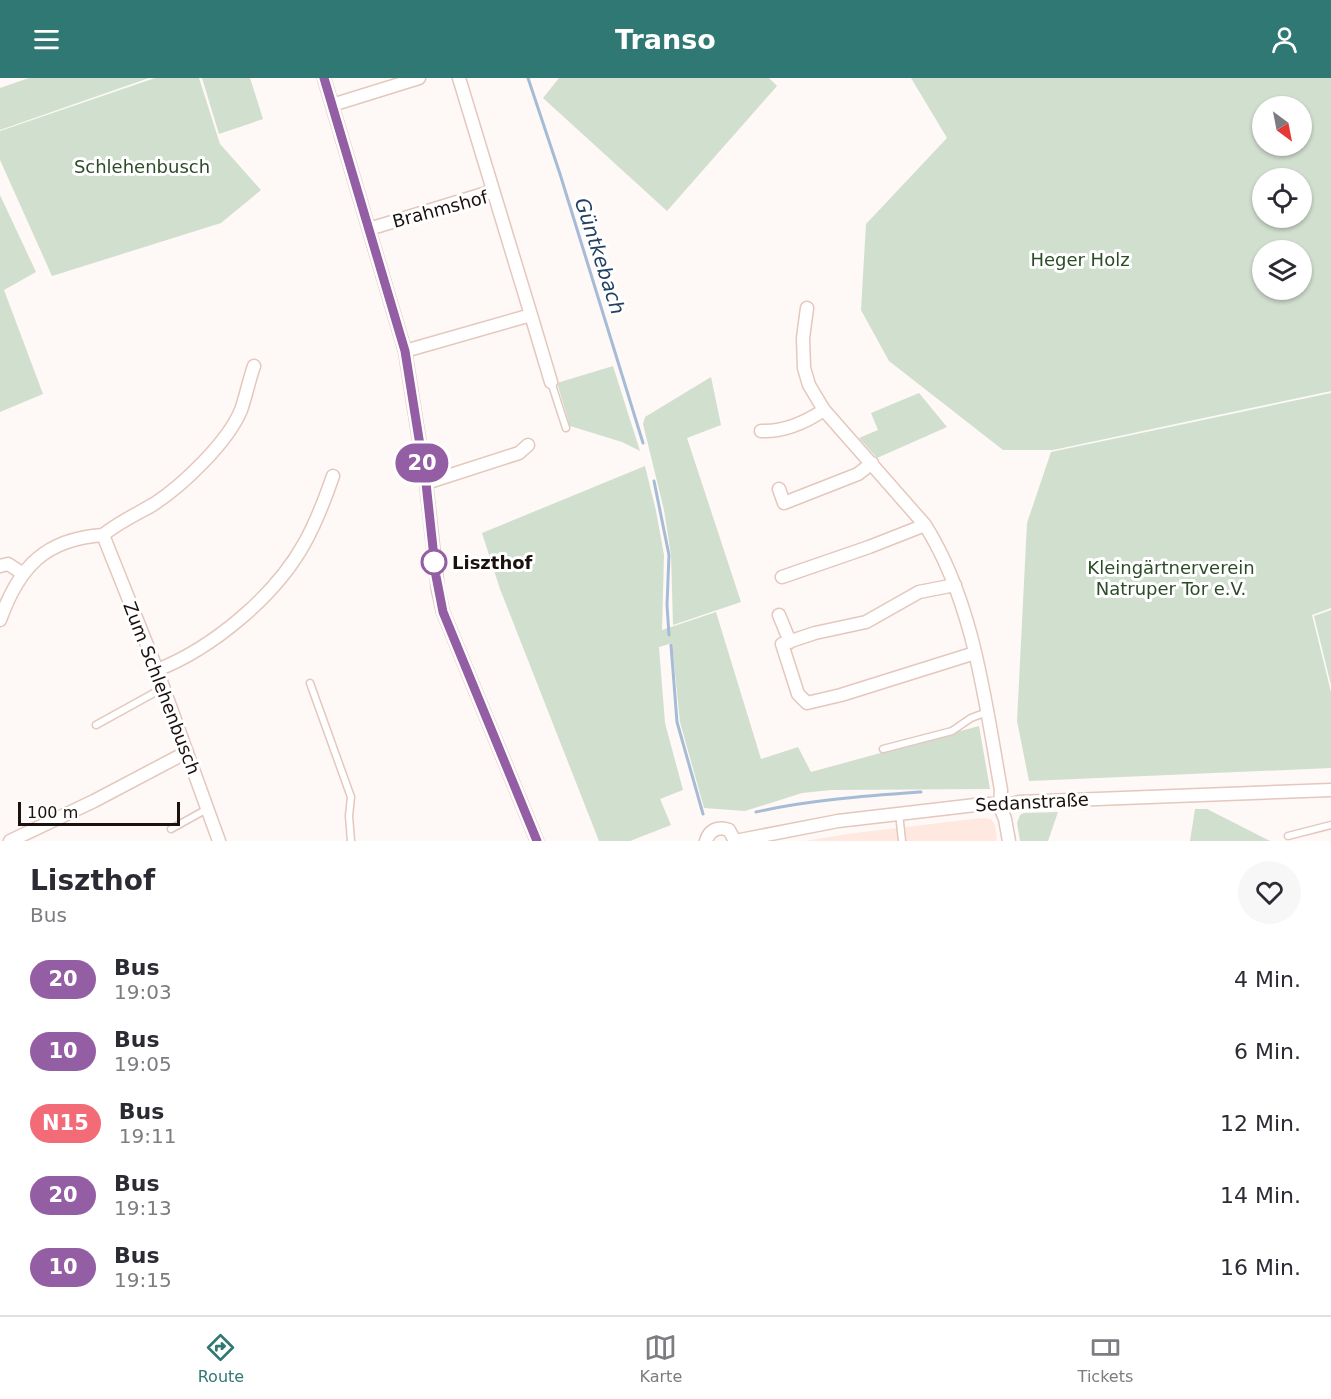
<!DOCTYPE html>
<html lang="de">
<head>
<meta charset="utf-8">
<style>
  :root { --surface:#fff; --page:#f7f7f7; --text:#2b2b33; --muted:#7c7c81; --line:#e1e1e2; --accent:#307873 }
  body { margin:0; font-family:"DejaVu Sans",sans-serif; background:var(--page); color:var(--text); height:100vh; display:flex; flex-direction:column; font-size:22px; white-space:nowrap }
  * { box-sizing:border-box; margin:0 }
  p { font-size:20px; color:var(--muted) }
  .icon { flex:none; width:33px; height:33px; fill:none; stroke:currentColor; stroke-width:2; stroke-linecap:round; stroke-linejoin:round }
  .map { position:relative; height:763px; overflow:hidden }
  .drawer { display:flex; flex-direction:column; background:var(--surface); flex:1 }
  .drawer>* { flex:none }
  .badge { padding:0 12px; border-radius:20px; font-size:21px; line-height:39px }
  .needle { width:39px; rotate:148deg }
  .controls { position:absolute; left:1252px; top:18px; display:grid; gap:12px }
  .controls a { display:grid; place-items:center; width:60px; height:60px; border-radius:50%; background:var(--surface); box-shadow:0 2px 4px #0004; font-size:30px }
  .scale { position:absolute; left:18px; bottom:15px; width:162px; box-sizing:border-box; padding-left:6px; border:3px solid #1b110e; border-top:0; font-size:16px; line-height:21px; white-space:nowrap; color:#1b110e; -webkit-text-stroke:4px #fff; paint-order:stroke }
  .map>.badge { position:absolute; translate:-50% -50%; box-shadow:0 0 0 3px #fff }
  .round { display:grid; place-items:center; flex:none; width:63px; height:63px; border-radius:32px; background:var(--page) }
  .summary { display:flex; align-items:center; justify-content:space-between; height:102px; padding:0 30px }
  h1 { font-size:28px; font-weight:600; line-height:45px }
  ul { padding:0; list-style:none }
  li { display:flex; align-items:center; gap:18px; height:72px; padding:0 30px }
  li div { flex:1 }
  li b { display:block; font-size:22px }
  li em { font-style:normal }
  li .badge { min-width:66px; font-weight:700; text-align:center }
  header { display:flex; justify-content:space-between; align-items:center; height:78px; padding:0 30px; background:var(--accent); color:#fff; font-size:27px; font-weight:600 }
  .tabs { display:flex; justify-content:space-around; align-items:center; height:84px; border-top:2px solid var(--line); background:var(--surface); font-size:16px; color:var(--muted) }
  .tabs a { display:grid; justify-items:center; gap:3px }
  .tabs .current { color:var(--accent) }
  .map>svg:first-child { display:block }
  .built { fill:#ffe8e0 }
  .green { fill:#d1dfcf; fill-rule:evenodd }
  .lines { fill:none; stroke-linecap:round; stroke-linejoin:round }
  .stream { stroke:#a6bbd5; stroke-width:3 }
  .service-casing { stroke:#e4c7bd; stroke-width:9 }
  .minor-casing { stroke:#e4c7bd; stroke-width:15 }
  .service { stroke:#fff; stroke-width:6 }
  .minor { stroke:#fff; stroke-width:12 }
  .line-casing { stroke:#fff; stroke-width:14 }
  .line { stroke:#945ea4; stroke-width:9 }
  .stop-dot { fill:#fff; stroke:#945ea4; stroke-width:3 }
  .labels { text-anchor:middle; dominant-baseline:central; stroke-width:6; stroke-linejoin:round; paint-order:stroke }
  .park-label { font-size:18px; fill:#2b4c26; stroke:#fff }
  .street-label { font-size:18px; fill:#1b110e; stroke:#fff }
  .stop-label { font-size:18px; font-weight:bold; fill:#1b110e; stroke:#fff; text-anchor:start }
  .water-label { font-size:20px; font-style:italic; fill:#204064; stroke:#fff }
</style>
</head>
<body>
<header><svg class="icon" aria-label="menu" viewBox="0 0 24 24"><path d="M4 6h16M4 12h16M4 18h16"/></svg>Transo<svg class="icon" aria-label="person" viewBox="0 0 24 24"><circle cx="12" cy="8" r="4"/><path d="M4 21q1-7 8-7t8 7"/></svg></header>
<div class="map">
<svg width="1331" height="763" viewBox="0 0 1331 763">
  <rect width="100%" height="100%" fill="#fef8f6"/>
  <path class="built" d="M982,740L991,741L995,747L997,763H805L847,756Z"/>
  <path class="green" d="M29,0H149L0,52V10Z
    M155,0H199L220,66L261,112L221,145L52,198L0,82V53Z
    M202,0H250L263,41L219,56Z
    M559,0H769L777,8L667,133L543,20Z
    M911,0H1331V313L1053,372H1003L889,283L861,232L866,146L947,60ZM1263,28H1302V68H1263ZM1263,100H1302V140H1263ZM1263,172H1302V212H1263Z
    M0,117L36,194L4,212L43,316L0,334Z
    M613,288L640,373L622,364L570,348L557,305Z
    M711,299L721,347L687,360L741,524L673,547L671,477L664,432L643,346L645,339Z
    M919,315L947,349L877,380L859,360L878,352L871,335Z
    M1331,315V530L1312,537L1331,614V690L1029,703L1017,643L1027,445L1051,374Z
    M645,388L656,433L664,477L662,552L716,534L761,681L798,669L811,694L979,648L990,711L831,712L802,715L745,733L704,730L680,644L672,565L659,569L665,645L683,712L660,721L671,747L630,763H599L500,511L482,455Z
    M1331,532V607L1314,538Z
    M1195,731H1207L1270,763H1190Z
    M1058,734L1048,763H1020L1017,745L1020,737L1024,735Z"/>
  <g class="lines">
    <path class="stream" d="M528,0L560,96L643,365
      M654,403L669,477L667,527L669,557
      M671,567L677,644L703,736
      M756,734C810,722 866,718 921,714"/>
    <defs>
      <path id="service" d="M551,304L566,350
        M310,605L351,719L349,738L351,763
        M96,647L163,610
        M883,671L952,653L971,640L987,634
        M899,735L902,763
        M171,751L207,731
        M1288,758L1331,747"/>
      <path id="minor" d="M324,0L405,273L426,405L438,512L443,534L537,763
        M459,0L531,237
        M332,27L419,0
        M369,151L493,113
        M807,230L803,260L804,290L809,307L824,332L925,447C974,525 985,623 1001,712L1000,729
        M405,273L531,237L551,304
        M761,353C783,354 806,344 824,332
        M426,405L519,375L528,367
        M779,411L784,425L858,396L872,385
        M103,457L157,592L219,763
        M103,457C119,444 137,436 154,426C183,407 228,364 241,332C246,318 249,302 254,288
        M0,488L8,486L22,495
        M782,499L869,469L925,447
        M955,507L919,514L866,544L815,555L782,566L798,616L807,625L841,617L975,575
        M779,537L790,564
        M0,542C19,489 45,461 103,457
        M157,592C213,570 275,518 304,466C316,445 325,421 333,398
        M1000,729L1005,741L1009,763
        M10,763L94,723L187,674
        M706,763C709,752 718,748 729,752L735,763
        M735,763L838,743L984,726H994L1000,729L1019,724L1331,712"/>
    </defs>
    <use href="#service" class="service-casing"/>
    <use href="#minor" class="minor-casing"/>
    <use href="#service" class="service"/>
    <use href="#minor" class="minor"/>
  </g>
  <g class="lines">
    <defs>
      <path id="line" d="M324,0L405,273L426,405L436,498L443,534L537,763"/>
    </defs>
    <use href="#line" class="line-casing"/>
    <use href="#line" class="line"/>
  </g>
  <circle class="stop-dot" cx="434" cy="484" r="12"/>
  <g class="labels">
    <g class="park-label">
      <text x="142" y="88">Schlehenbusch</text>
      <text x="1080" y="181">Heger Holz</text>
      <text x="1171" y="489">Kleingärtnerverein<tspan x="1171" dy="21">Natruper Tor e.V.</tspan></text>
    </g>
    <g class="street-label">
      <text transform="translate(440 131) rotate(-15)">Brahmshof</text>
      <text transform="translate(162 610) rotate(69)">Zum Schlehenbusch</text>
      <text transform="translate(1032 724) rotate(-3)">Sedanstraße</text>
    </g>
    <g class="stop-label">
      <text x="452" y="484">Liszthof</text>
    </g>
    <g class="water-label">
      <text transform="translate(600 178) rotate(72)">Güntkebach</text>
    </g>
  </g>
</svg>
<div class="controls">
<a><svg class="needle" viewBox="-14 -14 28 28"><path d="M0-13l5 13h-10z" fill="#e53935"/><path d="M0 13l5-13h-10z" fill="#7c7c81"/></svg></a>
<a><svg class="icon" aria-label="locate" viewBox="0 0 24 24"><circle cx="12" cy="12" r="6"/><path d="M12 2v4M12 18v4M2 12h4M18 12h4"/></svg></a>
<a><svg class="icon" aria-label="layers" viewBox="0 0 24 24"><path d="M12 4l9 5-9 5-9-5zM3 14l9 5 9-5"/></svg></a>
</div>
<div class="scale">100 m</div>
<b class="badge" style="left:422px;top:385px;background:#945ea4;color:#fff">20</b>
</div>
<section class="drawer">
<div class="summary"><div><h1>Liszthof</h1><p>Bus</p></div><a class="round"><svg class="icon" aria-label="heart" viewBox="0 0 24 24"><path d="M12 20l-8-8c-3-5 5-10 8-4 3-6 11-1 8 4z"/></svg></a></div>
<ul>
<li><span class="badge" style="background:#945ea4;color:#fff">20</span><div><b>Bus</b><p>19:03</p></div><em>4 Min.</em></li>
<li><span class="badge" style="background:#945ea4;color:#fff">10</span><div><b>Bus</b><p>19:05</p></div><em>6 Min.</em></li>
<li><span class="badge" style="background:#f46b78;color:#fff">N15</span><div><b>Bus</b><p>19:11</p></div><em>12 Min.</em></li>
<li><span class="badge" style="background:#945ea4;color:#fff">20</span><div><b>Bus</b><p>19:13</p></div><em>14 Min.</em></li>
<li><span class="badge" style="background:#945ea4;color:#fff">10</span><div><b>Bus</b><p>19:15</p></div><em>16 Min.</em></li>
</ul>
</section>
<nav class="tabs">
<a class="current"><svg class="icon" aria-label="directions" viewBox="0 0 24 24"><path d="M12 3l9 9-9 9-9-9zM9 14v-3h6M13 9l2 2-2 2"/></svg>Route</a>
<a><svg class="icon" aria-label="map" viewBox="0 0 24 24"><path d="M3 6l6-2 6 2 6-2v14l-6 2-6-2-6 2zM9 4v14M15 6v14"/></svg>Karte</a>
<a><svg class="icon" aria-label="tickets" viewBox="0 0 24 24"><path d="M3 7h18v10H3zM15 7v10"/></svg>Tickets</a>
</nav>
</body>
</html>
